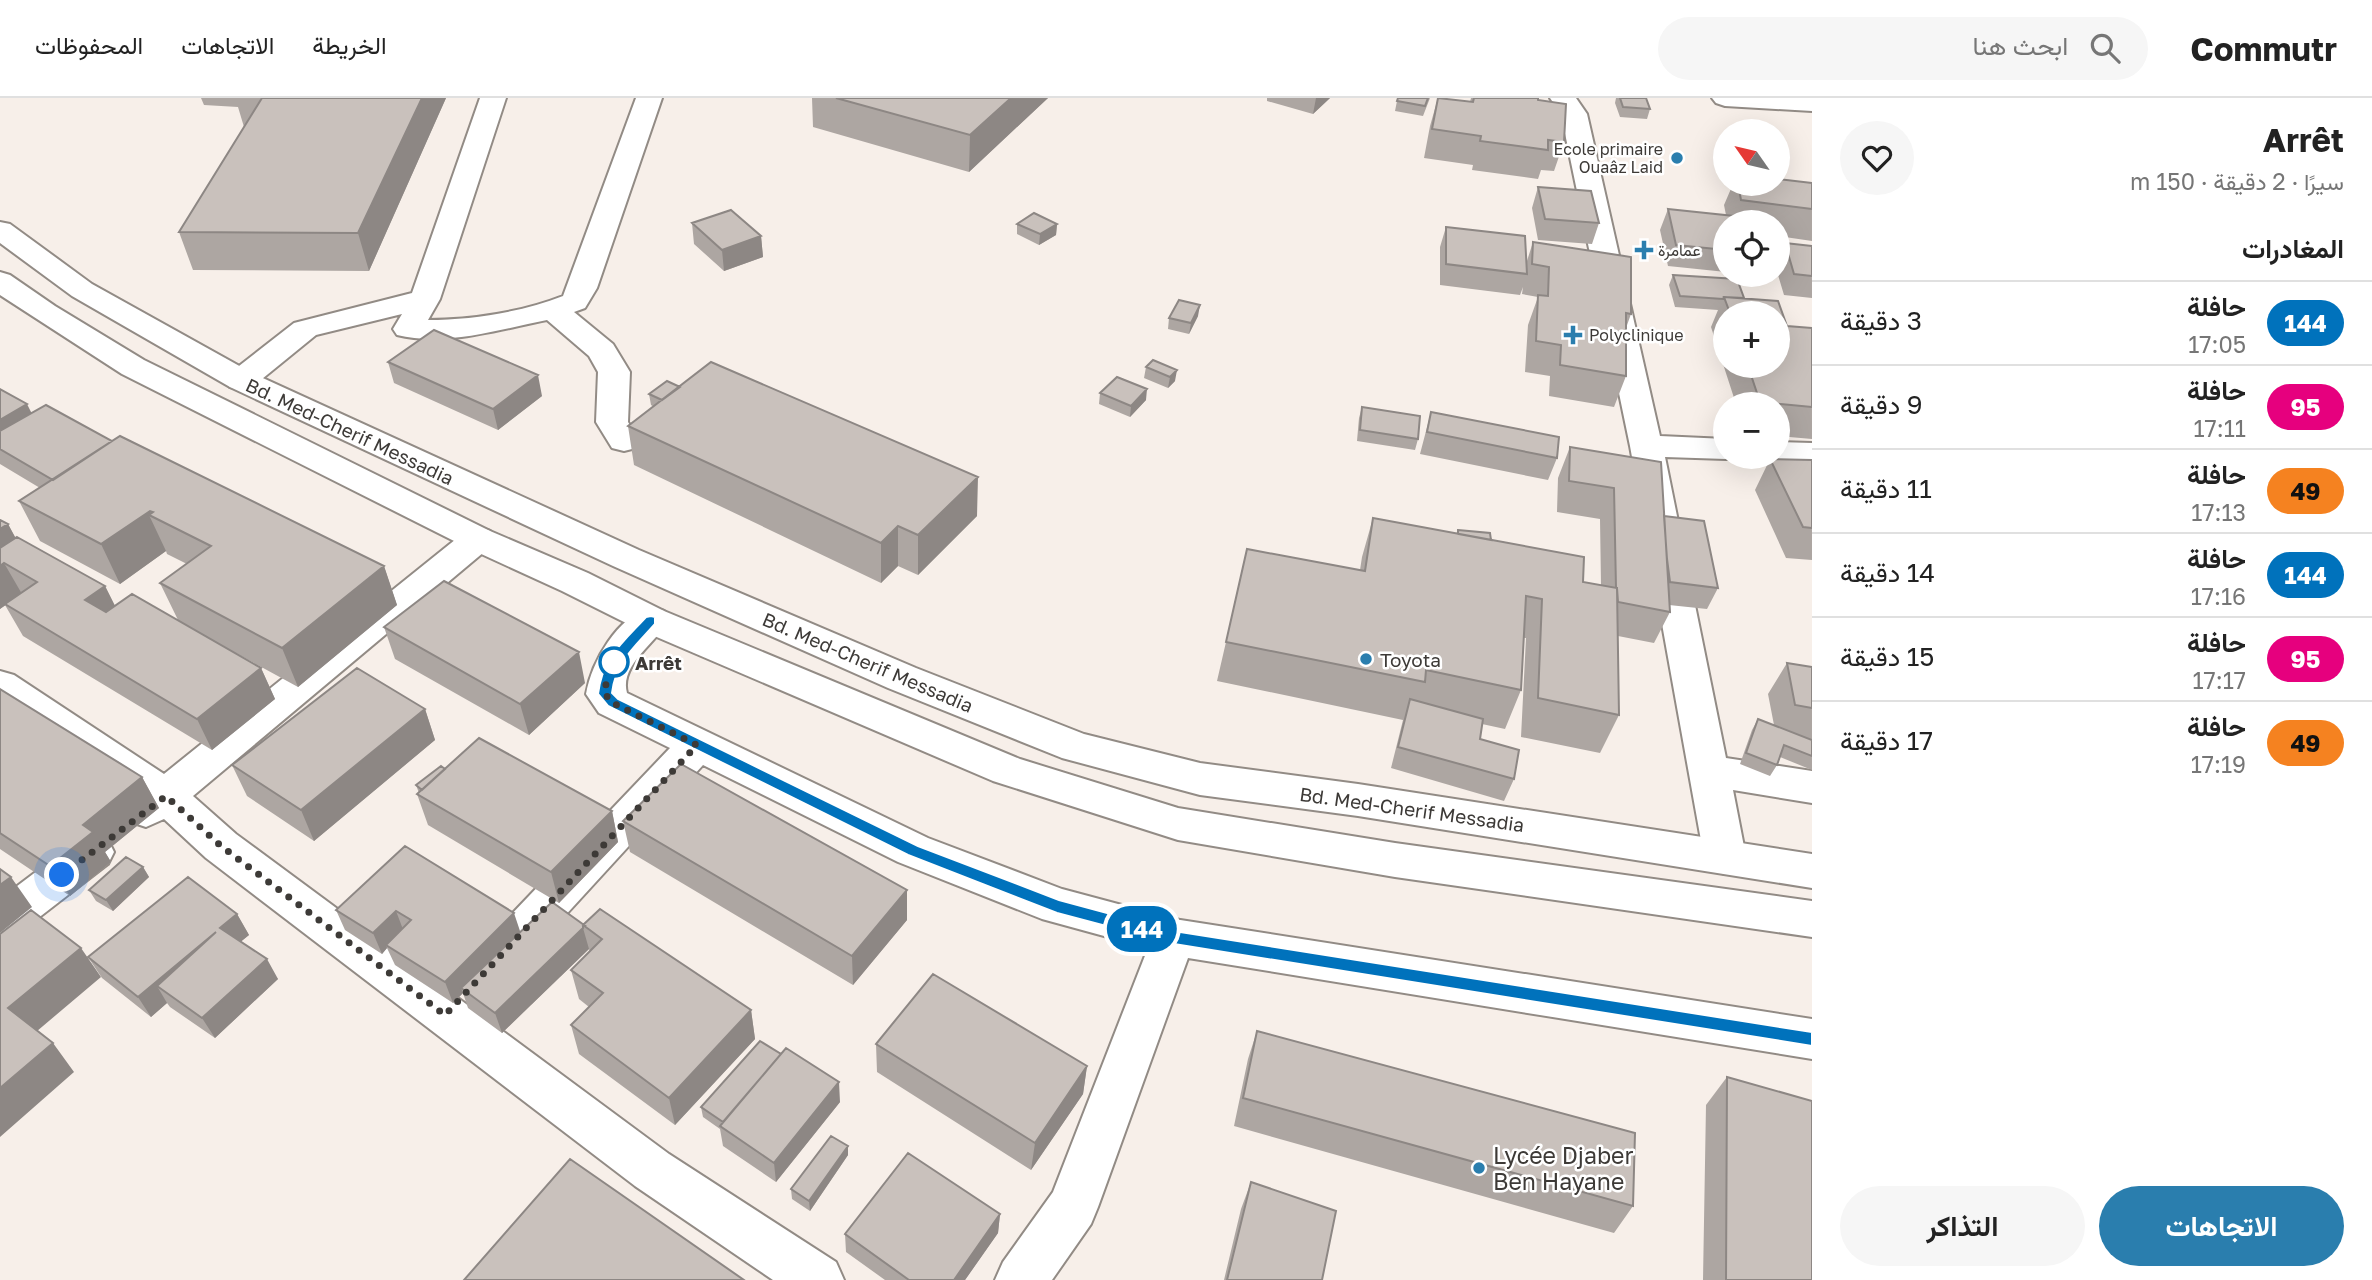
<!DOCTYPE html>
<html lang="ar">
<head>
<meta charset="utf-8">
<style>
  :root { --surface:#fff; --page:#f6f6f6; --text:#222; --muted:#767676; --line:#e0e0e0; --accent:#2a7eae }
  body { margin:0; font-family:"Golos Text",Vazirmatn,sans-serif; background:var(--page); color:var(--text); direction:rtl; height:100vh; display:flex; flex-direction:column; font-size:26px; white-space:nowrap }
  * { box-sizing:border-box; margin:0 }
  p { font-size:23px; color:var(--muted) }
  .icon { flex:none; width:38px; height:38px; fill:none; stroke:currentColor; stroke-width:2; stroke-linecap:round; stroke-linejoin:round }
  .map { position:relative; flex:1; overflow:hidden; direction:ltr }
  .details { display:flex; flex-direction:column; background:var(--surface); width:560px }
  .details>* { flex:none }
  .badge { padding:0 14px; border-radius:23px; font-size:24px; line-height:46px }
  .needle { width:46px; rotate:304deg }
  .tools { position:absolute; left:1713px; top:21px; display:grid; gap:14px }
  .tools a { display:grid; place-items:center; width:77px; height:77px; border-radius:50%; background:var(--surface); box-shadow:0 7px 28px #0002; font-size:35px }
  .you { position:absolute; width:35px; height:35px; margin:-18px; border:5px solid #fff; border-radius:50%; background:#1a73e8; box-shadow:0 0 0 10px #1a73e833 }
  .map>.badge { position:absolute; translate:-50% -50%; box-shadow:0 0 0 4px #fff }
  h2 { padding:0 28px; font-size:26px; line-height:63px }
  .round { display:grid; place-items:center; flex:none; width:74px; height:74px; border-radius:37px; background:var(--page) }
  .headline { display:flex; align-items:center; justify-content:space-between; height:119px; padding:0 28px }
  h1 { font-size:33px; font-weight:700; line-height:52px }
  .button { display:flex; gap:14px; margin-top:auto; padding:14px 28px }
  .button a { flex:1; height:80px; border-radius:42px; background:var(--accent); color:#fff; font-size:28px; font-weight:700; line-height:80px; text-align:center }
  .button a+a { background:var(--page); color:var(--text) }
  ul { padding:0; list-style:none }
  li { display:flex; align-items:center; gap:21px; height:84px; padding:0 28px; border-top:2px solid var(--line) }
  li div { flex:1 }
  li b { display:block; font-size:26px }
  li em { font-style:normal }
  li .badge { min-width:77px; font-weight:700; text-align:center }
  header { display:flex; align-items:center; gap:42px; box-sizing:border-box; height:98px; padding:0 35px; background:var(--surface); border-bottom:2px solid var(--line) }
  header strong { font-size:33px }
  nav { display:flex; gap:38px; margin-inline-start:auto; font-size:24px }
  .search { width:490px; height:63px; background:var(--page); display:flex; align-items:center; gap:18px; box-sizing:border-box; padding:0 24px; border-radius:38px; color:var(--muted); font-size:26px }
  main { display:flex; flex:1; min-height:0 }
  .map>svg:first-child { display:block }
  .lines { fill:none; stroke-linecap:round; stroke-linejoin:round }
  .minor-casing { stroke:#928b85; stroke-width:4 }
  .highway-casing { stroke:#928b85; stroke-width:4 }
  .minor { fill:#fff; fill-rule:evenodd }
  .highway { fill:#fff; fill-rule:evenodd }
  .wall { fill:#ada6a2; fill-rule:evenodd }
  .shaded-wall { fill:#8d8784 }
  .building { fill:#c9c1bc; stroke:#8d8784; stroke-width:2 }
  .line { fill:#0072bc; stroke:#fff; stroke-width:2 }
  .walk { stroke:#3d3a37; stroke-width:7; stroke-dasharray:0 12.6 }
  .poi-dot { fill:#2a7eae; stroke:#fff; stroke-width:2.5 }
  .stop-dot { fill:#fff; stroke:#0072bc; stroke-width:3.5 }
  .labels { text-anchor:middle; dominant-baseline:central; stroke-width:5; stroke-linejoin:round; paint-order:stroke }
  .far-poi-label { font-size:16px; fill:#3d3a37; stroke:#fff; text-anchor:start }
  .street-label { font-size:19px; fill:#3d3a37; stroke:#fff }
  .poi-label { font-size:19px; fill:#3d3a37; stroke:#fff; text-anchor:start }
  .stop-label { font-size:19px; font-weight:bold; fill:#3d3a37; stroke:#fff; text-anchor:start }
  .near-poi-label { font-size:23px; fill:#3d3a37; stroke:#fff; text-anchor:start }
</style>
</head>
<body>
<header>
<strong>Commutr</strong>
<div class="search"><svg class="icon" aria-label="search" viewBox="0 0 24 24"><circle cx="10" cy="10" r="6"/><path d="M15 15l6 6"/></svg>ابحث هنا</div>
<nav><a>الخريطة</a><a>الاتجاهات</a><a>المحفوظات</a></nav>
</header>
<main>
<section class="details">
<div class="headline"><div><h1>Arrêt</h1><p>سيرًا · 2 دقيقة · 150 m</p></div><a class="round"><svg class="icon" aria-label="heart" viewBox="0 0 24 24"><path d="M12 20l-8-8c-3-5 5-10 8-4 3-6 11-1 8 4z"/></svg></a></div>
<h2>المغادرات</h2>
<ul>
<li><span class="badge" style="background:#0072bc;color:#fff">144</span><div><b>حافلة</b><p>17:05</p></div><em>3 دقيقة</em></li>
<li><span class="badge" style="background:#e6007e;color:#fff">95</span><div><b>حافلة</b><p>17:11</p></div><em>9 دقيقة</em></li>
<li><span class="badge" style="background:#f58220;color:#111">49</span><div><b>حافلة</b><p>17:13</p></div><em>11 دقيقة</em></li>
<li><span class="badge" style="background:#0072bc;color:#fff">144</span><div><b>حافلة</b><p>17:16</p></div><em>14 دقيقة</em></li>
<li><span class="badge" style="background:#e6007e;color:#fff">95</span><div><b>حافلة</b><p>17:17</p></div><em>15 دقيقة</em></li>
<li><span class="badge" style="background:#f58220;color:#111">49</span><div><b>حافلة</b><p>17:19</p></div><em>17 دقيقة</em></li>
</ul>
<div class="button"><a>الاتجاهات</a><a>التذاكر</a></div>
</section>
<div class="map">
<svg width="1812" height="1182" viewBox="0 0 1812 1182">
  <rect width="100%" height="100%" fill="#f7efe9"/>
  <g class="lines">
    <defs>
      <path id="minor" d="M480,0H506L440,201L428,222C472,222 522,214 563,198L636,0H662L597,190L585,210L574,214L613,246L630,274L628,324L640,343L636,350L624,353L612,350L596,324L598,274L589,258L547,222C500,231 445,249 397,237L393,231L402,216L316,237L252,289L241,291L230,289L225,282L230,275L294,225L412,195Z
        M1550,0H1576L1587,16L1660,338L1726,341V359H1736L1726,361L1665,359L1726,660L1812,673V705L1733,692L1746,759L1740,771L1725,776L1710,771L1704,759L1630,348L1561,16Z
        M1712,0H1812V13L1725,8L1716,5Z
        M1778,344L1812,345V365L1766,361L1765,359H1778Z
        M478,429L490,433L496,441L490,449L193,698L236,736L669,1056L836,1164L844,1182H773L635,1088L206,760L164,721L146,729L131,724L125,713L135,698L0,606V573L14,577L164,676L466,433Z
        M651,509L664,513L669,522C657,544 619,567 627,595L928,740L1062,791L1174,821L1812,921V961L1188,860L1098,1109L1091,1126L1052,1182H995L1003,1164L1053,1094L1148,850L1042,821L898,764L703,667L518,869L502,875L486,869L480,856L486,843L670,650L599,615L586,596C592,563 617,519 651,509Z
        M93,737L108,742L114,754L108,766L15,838L0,843V801L78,742Z"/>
      <path id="highway" d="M0,124L10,126L92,186L252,275L639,452L916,570L1084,636L1200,665L1358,686L1812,756V790L1358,718L1200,697L1062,660L888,590L613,468L230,289L72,198L0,145Z
        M0,174L10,177L55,208L144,262L490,433L588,475L664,513L1020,661L1178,710L1395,745L1812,803V839L1395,779L1178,742L993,683L638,531L562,493L466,449L122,276L0,197Z"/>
    </defs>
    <use href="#minor" class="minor-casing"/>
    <use href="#highway" class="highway-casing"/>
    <use href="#minor" class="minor"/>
    <use href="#highway" class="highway"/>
  </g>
  <path class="wall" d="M201,0H446L369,173L193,172L179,134L244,29L238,9L204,7Z
    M812,0H1048L969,74L813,29Z
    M1267,0H1330L1313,16L1267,3Z
    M1430,0L1423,18L1395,13L1397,3Z
    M1438,0L1470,4L1471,0H1538V2L1564,44L1554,73L1541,72L1538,81L1472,72L1473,67L1424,60L1430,28Z
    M1616,0H1646L1650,11L1647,21L1620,19L1615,5Z
    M1812,85V143L1778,138V124H1726V174L1668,168L1660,132L1668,111L1726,117L1724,107L1733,86Z
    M1538,89L1599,125L1592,146L1538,142L1532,110Z
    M692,125L761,138L763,159L724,173L694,146Z
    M1017,126H1057L1056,137L1039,147L1017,136Z
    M1446,129L1526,166L1533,144L1631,216L1626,230V278L1614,309L1549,298L1550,278L1525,274L1528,227L1538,199L1522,196L1523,189L1520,197L1440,187V149Z
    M1778,140L1782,152L1785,145L1812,148V200L1784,197L1778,177Z
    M1673,177L1737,181L1744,200L1778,203L1787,228L1812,230V341L1778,338V306H1736L1711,229L1718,212L1675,209L1669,187ZM1726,215H1778V268H1726Z
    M1755,177H1775L1774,179Z
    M1198,218L1189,236L1168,231L1169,220Z
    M1153,262L1175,283L1168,290L1144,280L1146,269Z
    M388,264L542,298L498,332L394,285Z
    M0,291L32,315L112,343L384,468L397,507L298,589L234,554L261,570L275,601L212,652L23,538L5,507L0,511L8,426L15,440L105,488L115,508L178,522L160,485L187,466L167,456L166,453L120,486L40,443L19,403L40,390L0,366Z
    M1100,295L1146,302L1130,319L1099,306Z
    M649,296L977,418L918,477L898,468L881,485L634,367L628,328L654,309L651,307Z
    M1362,309L1418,341L1415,352L1357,343L1359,320Z
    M1431,314L1557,360L1548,382L1420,356Z
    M1570,349L1664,418L1718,490L1707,511L1669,507L1670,514L1654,545L1618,538L1619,617L1600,655L1521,639L1526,540H1524L1521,592L1505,631L1482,626L1480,641L1514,681L1504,703L1391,670L1403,622L1217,583L1226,544L1360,472L1362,459L1373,420L1456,436L1458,432L1491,442L1583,484L1601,487L1600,421L1557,414L1558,380Z
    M1770,361L1812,362V462L1786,460L1755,392Z
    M384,529L585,585L529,637L395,561Z
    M1787,565L1812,569V672L1780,659L1777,667L1770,678L1740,666L1752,632L1758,621L1774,627L1768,596Z
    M0,591L142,679L159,710L105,754L111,764L70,798L0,751Z
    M425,611L435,642L314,743L247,698L232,667Z
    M445,671L612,713L618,744L559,805L428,727L417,696L419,695L416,687Z
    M623,723L907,792V822L853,887L630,754Z
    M405,748L520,834L584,827L751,912L755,941L675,1027L579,956L571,927L589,909L579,901L571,872L590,854L589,851L502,935L468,910L463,895L453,905L395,867L387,850L382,856L345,832L336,812Z
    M143,769L149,779L113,813L96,803L89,792Z
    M237,816L249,837L240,844L278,881L215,940L170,909L167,905L151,919L102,880L88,859Z
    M1257,933L1633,1108L1614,1135L1234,1028L1248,961Z
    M876,946L1087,968L1083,996L1031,1072L877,974Z
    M1727,979L1812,1182H1703L1706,1007Z
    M840,1004L776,1084L723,1048L720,1031L703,1019L701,1009Z
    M848,1048V1057L810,1113L792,1101L791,1091Z
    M1251,1084L1322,1182H1224L1241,1111Z
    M1000,1116L998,1135L965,1182H885L846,1154L845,1136Z"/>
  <path class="shaded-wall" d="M422,0H446L369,173L358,135Z
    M1011,0H1048L969,74L970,37Z
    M1316,0H1330L1313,16Z
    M1057,126L1056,137L1039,147L1040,136Z
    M761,138L763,159L724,173L722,152Z
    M1200,207L1198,218L1189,236L1191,225Z
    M1177,272L1175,283L1168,290L1170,279Z
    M538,277L542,298L498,332L493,311Z
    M1147,291L1146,302L1130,319L1131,308Z
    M27,306L38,328L0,350V322Z
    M978,379L977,418L918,477V437Z
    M150,413L153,419L149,417L166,453L120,486L101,446Z
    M8,426L25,457L4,465L22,496L0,511V431Z
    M898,428V468L881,485V445Z
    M384,468L397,507L298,589L282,550Z
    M105,488L121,520L101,534L85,502Z
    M579,554L585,585L529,637L520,606Z
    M261,570L275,601L212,652L197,621Z
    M425,611L435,642L314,743L301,712Z
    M142,679L159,710L105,754L111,764L70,798L50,768L83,727Z
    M612,713L618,744L559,805L551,774Z
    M143,769L149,779L113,813L106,802Z
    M11,779L32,809L0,835V787Z
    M907,792V822L853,887L852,858Z
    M396,813L404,834L386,847L387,850L382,856L373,835Z
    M514,815L521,836L461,890L463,895L453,905L445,884Z
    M237,816L249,837L232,851L220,830Z
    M583,830L589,851L502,935L495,915Z
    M216,834L157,888L167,905L151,919L138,899Z
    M81,850L101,879L30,939L8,910Z
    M267,861L278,881L215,940L202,920Z
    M751,912L755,941L675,1027L669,1000Z
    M53,945L74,974L0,1039V990Z
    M1087,968L1083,996L1031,1072L1035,1045Z
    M839,984L840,1004L776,1084L774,1065Z
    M848,1048V1057L810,1113L809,1103Z
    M1000,1116L998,1135L965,1182H954Z"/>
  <path class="building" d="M262,0H422L358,135L179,134Z
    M836,0H1011L970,37Z
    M1398,0H1428L1425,8L1397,3Z
    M1438,0L1473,4L1474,0H1538V2L1566,6L1564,44L1548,42V52L1480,43L1481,38L1432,31Z
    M1620,0H1646L1650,11L1623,9Z
    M1778,81L1812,85V111L1741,102L1738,86H1778Z
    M1538,89L1591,93L1599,125L1545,121Z
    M1668,111L1772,122L1773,124H1726V152L1676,147Z
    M731,112L761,138L722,152L692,125Z
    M1034,115L1057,126L1040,136L1017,126Z
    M1446,129L1525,138L1527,176L1446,166Z
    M1778,140L1784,158L1778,157Z
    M1533,144L1631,159V216L1626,215V278L1560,267L1561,247L1536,243L1538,197L1548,198L1549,169L1532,166Z
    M1785,145L1812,148V178L1794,176Z
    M1673,177L1737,181L1744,200L1724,199L1723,201L1680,198Z
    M1724,199L1778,203L1787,228L1812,230V309L1760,304L1748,268H1778V215H1730Z
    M1179,202L1200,207L1191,225L1169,220Z
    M434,232L538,277L493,311L388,264Z
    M1153,262L1177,272L1170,279L1146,269Z
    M711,264L978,379L918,437L898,428L881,445L628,328Z
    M1117,279L1147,291L1131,308L1100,295Z
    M667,283L680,289L662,302L649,296Z
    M0,291L27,306L0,322Z
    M46,307L112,343L53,382L0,351V333Z
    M1362,309L1420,318L1418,341L1360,332Z
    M1431,314L1559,339L1557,360L1427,334Z
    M120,338L384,468L282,550L160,485L211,448L149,417L153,414L150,413L101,446L19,403Z
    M1570,349L1661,364L1670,514L1618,504L1617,490H1616L1614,390L1569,383Z
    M1770,361L1812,362V430L1803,429Z
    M1664,418L1704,423L1718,490L1670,484L1667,461Z
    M1373,420L1584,459L1583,484L1617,490L1619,617L1538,600L1542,501L1526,498L1521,592L1426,572L1425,584L1226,544L1247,451L1365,473Z
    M0,422L8,426L0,431Z
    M1458,432L1490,435L1491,442L1458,436Z
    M17,439L105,488L85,502L106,514L132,496L261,570L197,621L5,506L37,484L4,465L0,468V450Z
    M444,483L579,554L520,606L384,529Z
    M1787,565L1812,569V610L1795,607Z
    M357,570L425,611L301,712L232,667Z
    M0,591L142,679L83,727L93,734L50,768L0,735Z
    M1410,601L1483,621L1480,641L1519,652L1514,681L1398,649Z
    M1758,621L1812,642V658L1784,647L1777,667L1746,655Z
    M479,640L612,713L551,774L417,696Z
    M681,666L907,792L852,858L623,723Z
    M441,668L445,671L422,692L416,687Z
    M405,748L514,815L445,884L386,847L411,822L396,813L373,835L336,812Z
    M126,759L143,769L106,802L89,792Z
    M0,771L11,779L0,787Z
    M188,779L237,816L220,830L267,861L202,920L157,888L216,834L138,899L88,859Z
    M552,804L584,827H583V830L495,915L461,890Z
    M600,811L751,912L669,1000L571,927L603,895L571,872L602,841L583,827Z
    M31,812L81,850L8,910L53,945L0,990V836Z
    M933,876L1087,968L1035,1045L876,946Z
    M1257,933L1635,1035L1633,1108L1243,1000Z
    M760,943L781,956L723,1024L701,1009Z
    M786,950L839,984L774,1065L720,1028Z
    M1727,979L1812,1003V1182H1726Z
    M831,1038L848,1048L809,1103L791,1091Z
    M908,1055L1000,1116L954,1182H909L845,1136Z
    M570,1061L744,1182H464Z
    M1251,1084L1336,1113L1322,1182H1227Z"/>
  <path class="line" d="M651,518L655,519V526C635,549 616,563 612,595L618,601L918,748L1059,802L1174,833L1812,934V948L1174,846L1057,815L908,757L608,608L598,596C602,560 623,544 646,519Z"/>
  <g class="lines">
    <path class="walk" d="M62,777L166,698L221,748L445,917L697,647L613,605L605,596L607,575L617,559L614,564"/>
  </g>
  <g class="poi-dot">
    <circle cx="1677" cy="60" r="7"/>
    <path d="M1640.5 141.5h7v7h7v7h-7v7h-7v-7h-7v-7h7z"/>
    <path d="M1569.5 226.5h7v7h7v7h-7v7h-7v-7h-7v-7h7z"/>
    <circle cx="1366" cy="561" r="7"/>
    <circle cx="1479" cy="1070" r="7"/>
  </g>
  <circle class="stop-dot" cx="614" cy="564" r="14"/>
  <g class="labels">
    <g class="far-poi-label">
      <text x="1663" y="51" text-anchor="end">Ecole primaire<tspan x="1663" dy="18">Ouaâz Laid</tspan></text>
      <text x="1658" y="152">عمامرة</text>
      <text x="1589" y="237">Polyclinique</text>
    </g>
    <g class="street-label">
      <text transform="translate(350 333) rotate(25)">Bd. Med-Cherif Messadia</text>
      <text transform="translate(868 564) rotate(23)">Bd. Med-Cherif Messadia</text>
      <text transform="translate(1412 711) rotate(8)">Bd. Med-Cherif Messadia</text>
    </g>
    <g class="poi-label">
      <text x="1380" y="561">Toyota</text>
    </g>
    <g class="stop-label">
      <text x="635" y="564">Arrêt</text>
    </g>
    <g class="near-poi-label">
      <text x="1493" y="1057">Lycée Djaber<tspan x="1493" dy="26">Ben Hayane</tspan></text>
    </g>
  </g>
</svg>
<div class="tools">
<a><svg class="needle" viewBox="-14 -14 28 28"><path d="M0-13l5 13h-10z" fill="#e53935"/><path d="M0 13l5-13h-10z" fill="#767676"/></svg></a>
<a><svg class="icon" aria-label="locate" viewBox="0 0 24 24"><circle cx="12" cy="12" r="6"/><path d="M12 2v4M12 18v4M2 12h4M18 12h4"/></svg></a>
<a>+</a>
<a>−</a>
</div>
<div class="you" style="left:62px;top:777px"></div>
<b class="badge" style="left:1142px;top:831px;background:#0072bc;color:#fff">144</b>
</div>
</main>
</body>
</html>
